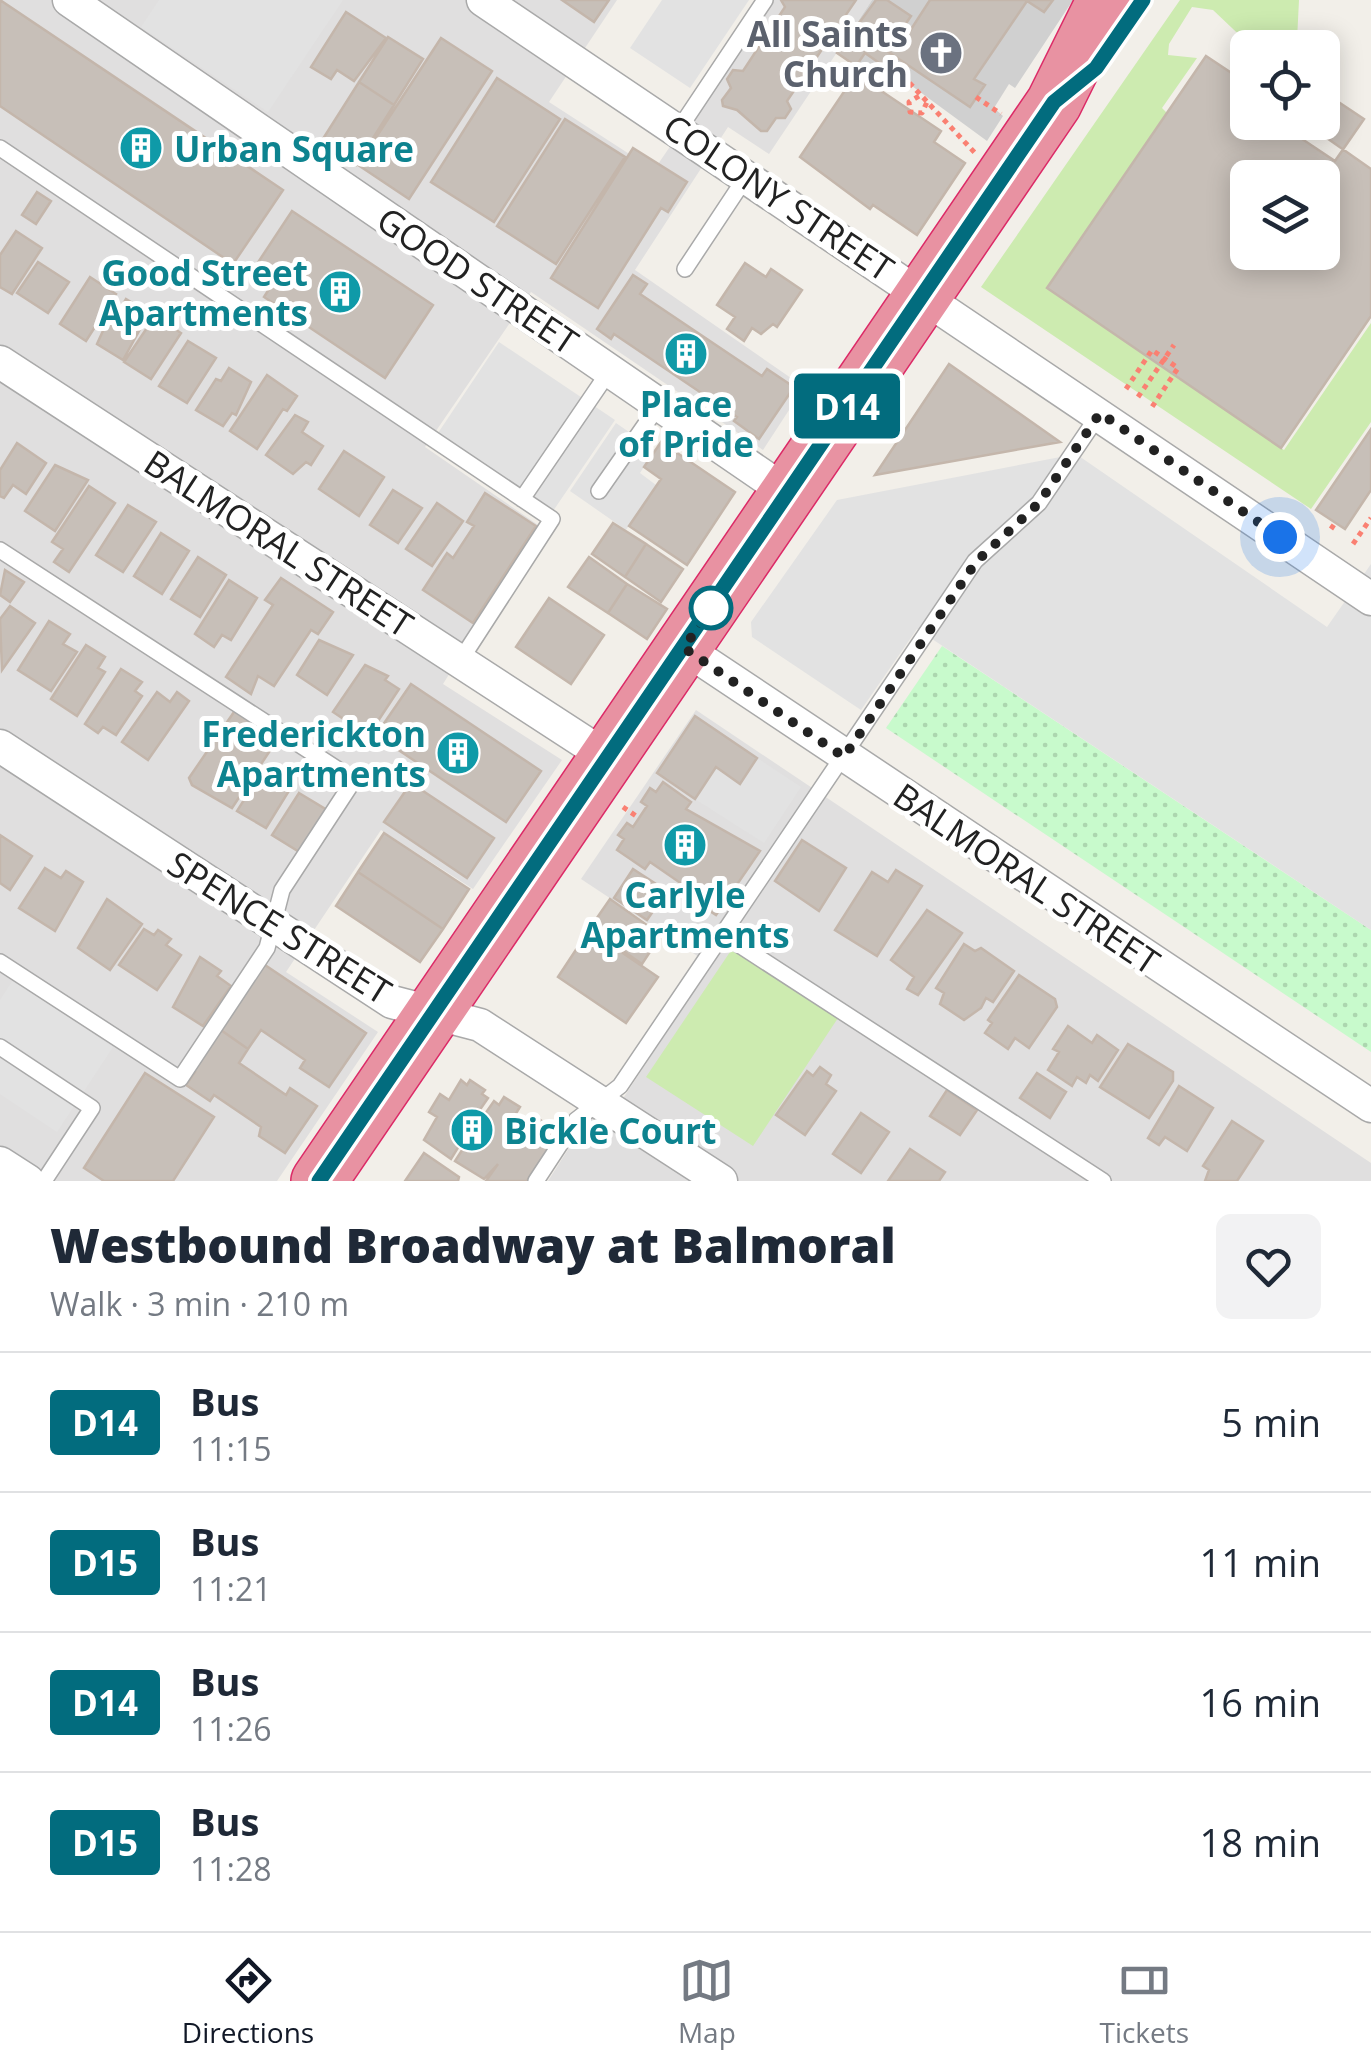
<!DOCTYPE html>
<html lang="en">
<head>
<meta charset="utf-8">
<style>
  :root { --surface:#fff; --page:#f2f2f3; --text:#1f2937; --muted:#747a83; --line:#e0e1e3; --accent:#111827 }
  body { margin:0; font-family:"Open Sans",sans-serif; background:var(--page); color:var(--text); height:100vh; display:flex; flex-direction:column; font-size:38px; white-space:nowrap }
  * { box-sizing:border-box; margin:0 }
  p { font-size:32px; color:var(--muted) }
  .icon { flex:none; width:55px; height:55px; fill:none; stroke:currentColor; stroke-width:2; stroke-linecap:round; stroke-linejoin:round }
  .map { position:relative; height:1181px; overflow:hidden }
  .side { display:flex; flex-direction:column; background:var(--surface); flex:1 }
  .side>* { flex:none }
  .badge { padding:0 20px; border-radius:8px; font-size:35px; line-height:65px }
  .fabs { position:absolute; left:1230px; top:30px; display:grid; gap:20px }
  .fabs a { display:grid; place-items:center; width:110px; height:110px; border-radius:15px; background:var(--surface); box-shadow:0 5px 25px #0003; font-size:50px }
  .you { position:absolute; width:50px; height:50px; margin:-25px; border:8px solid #fff; border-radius:50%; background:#1a73e8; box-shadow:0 0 0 15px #1a73e833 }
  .map>.badge { position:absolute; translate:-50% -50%; box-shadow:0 0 0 5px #fff }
  .round { display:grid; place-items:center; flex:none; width:105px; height:105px; border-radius:15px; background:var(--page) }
  .headline { display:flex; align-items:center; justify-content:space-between; height:170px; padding:0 50px }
  h1 { font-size:48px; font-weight:800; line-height:75px }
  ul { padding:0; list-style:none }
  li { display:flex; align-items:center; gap:30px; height:140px; padding:0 50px; border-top:2px solid var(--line) }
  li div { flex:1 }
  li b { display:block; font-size:38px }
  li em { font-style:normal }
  li .badge { min-width:110px; font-weight:700; text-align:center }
  .tab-bar { display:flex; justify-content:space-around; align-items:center; height:140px; border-top:2px solid var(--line); background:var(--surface); font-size:28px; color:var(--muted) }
  .tab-bar a { display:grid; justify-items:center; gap:5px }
  .tab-bar .on { color:var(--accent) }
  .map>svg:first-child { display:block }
  .residential { fill:#e0dfdf }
  .religious { fill:#d0d0d0 }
  .grass { fill:#cdebb0 }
  .park { fill:url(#park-dots) }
  .parking { fill:#e2e2e2 }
  .building { fill:#c7bfb8; stroke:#c4b6ab; stroke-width:2.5; fill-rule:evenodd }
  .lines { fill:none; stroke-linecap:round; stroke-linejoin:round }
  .lane-casing { stroke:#a9a9a9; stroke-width:18 }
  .street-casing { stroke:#a9a9a9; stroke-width:35 }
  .highway-casing { stroke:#dc2a67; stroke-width:58 }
  .path { stroke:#fa8072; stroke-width:5; stroke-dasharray:5 5; stroke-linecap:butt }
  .lane { stroke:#fff; stroke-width:15 }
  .street { stroke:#fff; stroke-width:32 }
  .highway { stroke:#e892a2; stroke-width:55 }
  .line-casing { stroke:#fff; stroke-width:22 }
  .line { stroke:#026c7e; stroke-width:15 }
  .walk { stroke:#222; stroke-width:10; stroke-dasharray:0 18 }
  .stop-dot { fill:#fff; stroke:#026c7e; stroke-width:5 }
  .labels { text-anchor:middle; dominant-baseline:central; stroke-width:10; stroke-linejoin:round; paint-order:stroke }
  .worship-label { font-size:35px; font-weight:bold; fill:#5b616d; stroke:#fff; text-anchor:end }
  .culture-label { font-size:35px; font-weight:bold; fill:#0d838f; stroke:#fff; text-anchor:start }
  .street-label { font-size:35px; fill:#222; stroke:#fff }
</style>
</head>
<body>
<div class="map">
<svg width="1371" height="1181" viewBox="0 0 1371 1181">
  <defs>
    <pattern id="park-dots" width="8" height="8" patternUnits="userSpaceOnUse" patternTransform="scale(2.5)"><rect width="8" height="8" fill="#c8facc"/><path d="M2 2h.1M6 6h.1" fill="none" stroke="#acd6af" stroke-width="1.8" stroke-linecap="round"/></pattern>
  </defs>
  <rect width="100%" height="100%" fill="#f2efe9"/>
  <path class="residential" d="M0,0H617L549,102L654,170L770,0H872L769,154L728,127L635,270L804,387L763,450L531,292L425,447L541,527L443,684L562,760L473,889L381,830L286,972L378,1032L277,1181H0Z
    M696,710L1371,1163V1181H548L590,1115L622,1100L711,965L581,879Z"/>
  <path class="religious" d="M872,0H1073L1015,88L1009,84L994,108L1003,116L987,141L886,67L877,79L837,53Z"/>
  <path class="grass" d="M1180,0H1299L1297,40L1292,41L1293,47H1252L1213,10L1192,7L1169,44L1168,55L1197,58L1162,108L1167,113L1048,288L1284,450L1371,323V422L1311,509L981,287Z
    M736,943L842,1012L753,1146L646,1077Z"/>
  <path class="park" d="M942,646L1371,930V1052L886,728Z"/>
  <path class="parking" d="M159,0H343L268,112L141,27Z
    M662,0H749L690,88L630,48Z
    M499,342L615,420L551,514L436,436Z
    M616,423L655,450L640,473L656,485L626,530L570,491Z
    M1076,454L1327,627L1371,564V930L917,629L861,710L752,637L751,622L837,500Z
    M757,758L801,787L764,843L695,799L716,767L740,783Z
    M13,980L113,1047L57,1132L0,1094V1000Z"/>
  <path class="building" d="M0,0L283,190L233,264L0,106Z
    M562,0H609L594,22Z
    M781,0H856L841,22L845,29L838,40L829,39L787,101L791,109L785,118H776L767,131H761L737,110L723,106L722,100L731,88L727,79L733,70L743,71L785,7Z
    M876,0H887L911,16L887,51L893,55L885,67L865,53L856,66L837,53Z
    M930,0H1053L1044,12L1027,1L974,79L985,85L970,107L887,51L902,30L908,34Z
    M346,12L386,38L354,81L337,70L331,79L311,67Z
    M388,37L423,59L394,105L359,82Z
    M441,38L492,71L409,199L358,165Z
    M1206,56L1248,84V122H1304L1371,169V316L1281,448L1047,288ZM1248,178H1322V252H1248Z
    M856,74L941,131L934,142L965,163L917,235L873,205L870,209L800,157Z
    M497,78L560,119L494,222L431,182Z
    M359,82L394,105L356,165L321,142Z
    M1322,91L1364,119L1335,161L1293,133L1300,122H1322Z
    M565,119L625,157L556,264L497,226Z
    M633,148L687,182L668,212L661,208L598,308L551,278Z
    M37,192L51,201L36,224L22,215Z
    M292,211L433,305L385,378L264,297L271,286L251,273Z
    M16,231L42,248L12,294L0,287V255Z
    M38,262L69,282L48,313L17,293Z
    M745,263L766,277L771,269L802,290L777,327L773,324L761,334L752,328L744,341L727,329L735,317L717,305Z
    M633,275L647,284L640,294L762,376L767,369L794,387L759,439L734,421L737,417L614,334L611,339L597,329Z
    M90,277L116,294L86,341L60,324Z
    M126,299L149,313L123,360L97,344L112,311L117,314Z
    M155,316L181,333L151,379L124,362Z
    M188,341L216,358L187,403L159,386Z
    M949,364L1060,442L875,475Z
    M229,368L251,382L236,415L232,413L223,426L196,410L216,379L221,381Z
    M267,375L297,396L287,411L283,409L257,449L230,431Z
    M295,415L308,422L302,432L323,446L311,465L306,462L293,474L266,455Z
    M1371,429V490L1345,529L1316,510Z
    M661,442L735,492L687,565L629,526L661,479L644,467Z
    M17,443L46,463L26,494L13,485L4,498L0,496V470Z
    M344,451L384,477L359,516L319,489Z
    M55,465L88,480L55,531L25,511Z
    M89,486L115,503L69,572L54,562L63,549L52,542Z
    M393,490L422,508L398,543L370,525Z
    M485,493L536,526L473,623L423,590L447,553L453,558L474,526L467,522Z
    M437,503L463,521L432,566L406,549Z
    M128,505L156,522L123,572L96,555Z
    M613,523L646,544L625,577L592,554Z
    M161,533L189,551L162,594L134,576Z
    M646,544L683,569L661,602L625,577Z
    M198,557L226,575L200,617L171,599Z
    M589,557L627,584L608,613L568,587Z
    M5,570L24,582L10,602L0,595Z
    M281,578L333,612L318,634L311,630L274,686L258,676L251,694L226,677L273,605L265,600Z
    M229,580L257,598L231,640L222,635L214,647L195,634Z
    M627,584L667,609L647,639L608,613Z
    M549,598L604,635L571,684L516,647Z
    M10,606L35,623L2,670L0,619Z
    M49,621L70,634L63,644L77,652L51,691L18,670Z
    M319,640L353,655L327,695L297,675Z
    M86,645L105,657L98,668L105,672L77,716L51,699Z
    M365,665L388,676L385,680L399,689L376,724L371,721L363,732L333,712Z
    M121,669L142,682L135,691L142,696L116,735L103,727L98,733L85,724Z
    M411,684L541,771L506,822L376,735Z
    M157,692L170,702L177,692L189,701L148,760L122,742Z
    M236,709L279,737L232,808L192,785L189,778Z
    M695,716L757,758L740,784L716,767L695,799L657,773Z
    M264,768L292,786L266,828L237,811Z
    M663,782L691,802L686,809L760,851L716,915L691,899L695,893L650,862L645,869L617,850L624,839L618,835L627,823L633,827L647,806L641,802L650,788L656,792Z
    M411,783L494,838L467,878L384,822Z
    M299,793L327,810L301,853L272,835Z
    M384,833L469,889L443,929L358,872Z
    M0,835L32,856L10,890L0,883Z
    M802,840L846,868L819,911L775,881Z
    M45,868L61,878L66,871L83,882L55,931L19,908Z
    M633,869L667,891L647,920L614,898Z
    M896,870L922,886L877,956L835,930L872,872L888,882Z
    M358,872L443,929L420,962L336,906Z
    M107,899L142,924L110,970L78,948Z
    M610,899L661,935L642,964L590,928Z
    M927,910L962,933L918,995L907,989L914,977L891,960Z
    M144,929L154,935L158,930L171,939L166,945L181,955L157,990L119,965Z
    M589,930L658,977L626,1023L558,977Z
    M964,944L975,951L981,948L1014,971L993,1002L986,998L981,1008L964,1020L940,1004L944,993L936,988Z
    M200,957L221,971L217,976L231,986L203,1026L173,1007Z
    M262,963L366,1033L329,1087L300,1068L305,1060L261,1030L248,1049L218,1028Z
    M1019,975L1055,999L1057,1007L1029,1048L1015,1038L1008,1049L985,1033L992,1023L988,1020Z
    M1068,1026L1092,1043L1097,1035L1118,1050L1098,1081L1090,1075L1086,1083L1077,1077L1072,1086L1048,1070L1059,1052L1053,1049Z
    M218,1028L248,1049L239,1063L286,1095L290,1088L317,1106L285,1153L259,1136L261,1127L214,1095L210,1101L186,1085L195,1072L190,1069Z
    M1128,1044L1173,1072V1081L1149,1118L1100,1087Z
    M820,1067L831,1075L826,1084L836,1091L805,1135L776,1115L807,1071L813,1076Z
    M145,1073L214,1117L173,1181H104L84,1168Z
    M1037,1073L1066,1092L1050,1118L1020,1098Z
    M461,1080L467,1085L470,1080L485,1090L482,1094L488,1098L479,1111L485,1114L494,1101L499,1105L504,1097L520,1107L515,1115L521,1119L512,1132L519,1136L528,1123L534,1127L539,1119L553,1129L549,1136L554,1140L527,1181H486L498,1164L484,1179L455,1161L466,1144L462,1141L451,1159L424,1140L437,1117L429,1112L440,1094L449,1100Z
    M1179,1086L1213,1108L1187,1151L1165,1137L1159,1145L1148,1138Z
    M947,1090L977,1110L960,1135L930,1116Z
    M861,1113L889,1132L861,1173L833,1154Z
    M1232,1121L1263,1141L1237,1181H1205L1209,1170L1203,1166Z
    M910,1149L945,1172L939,1181H888Z
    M424,1153L459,1177L458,1181H405Z"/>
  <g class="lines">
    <defs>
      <path id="lane" d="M679,129L765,0
        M0,148L552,519L460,661
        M685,269L746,177
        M599,491L659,405
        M522,499L610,370
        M0,550L354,780L282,890L267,948L180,1079L0,962
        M724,935L1103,1181
        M0,1047L92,1108L44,1181
        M536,1181L576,1120L620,1086L975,561L1039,503L1100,413"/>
      <path id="street" d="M69,0L788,493
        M483,0L1371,599
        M0,362L607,757
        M684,648L1371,1106
        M0,746L392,1002L480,1025L721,1181
        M0,1163L28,1181"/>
      <path id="highway" d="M319,1181L1054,103L1105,0"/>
    </defs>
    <use href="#lane" class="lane-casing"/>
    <use href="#street" class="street-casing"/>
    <use href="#highway" class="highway-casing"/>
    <path class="path" d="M889,61L975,153
      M919,96L909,102L910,112L922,113L927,102
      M976,97L1001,114
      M1126,389L1152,350L1178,368L1152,407
      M1138,397L1174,345
      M1331,529L1335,523
      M1353,544L1371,518
      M623,807L639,818"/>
    <use href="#lane" class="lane"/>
    <use href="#street" class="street"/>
    <use href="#highway" class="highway"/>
  </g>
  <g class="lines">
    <defs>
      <path id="line" d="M319,1181L1054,102L1096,68L1143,0"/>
    </defs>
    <use href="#line" class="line-casing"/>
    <use href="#line" class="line"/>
    <path class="walk" d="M711,608L684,648L844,757L976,562L1039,503L1100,413L1280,537"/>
  </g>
  <defs>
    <symbol id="church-disc" viewBox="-11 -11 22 22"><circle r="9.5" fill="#6b7280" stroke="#fff"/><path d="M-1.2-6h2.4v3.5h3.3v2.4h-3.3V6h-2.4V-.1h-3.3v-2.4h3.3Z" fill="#fff"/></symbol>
    <symbol id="building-disc" viewBox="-11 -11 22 22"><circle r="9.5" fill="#0f9aa8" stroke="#fff"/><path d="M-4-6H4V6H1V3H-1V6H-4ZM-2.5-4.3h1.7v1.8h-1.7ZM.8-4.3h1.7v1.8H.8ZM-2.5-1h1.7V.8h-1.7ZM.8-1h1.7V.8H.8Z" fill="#fff"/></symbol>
  </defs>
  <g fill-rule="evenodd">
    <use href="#church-disc" x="916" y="28" width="50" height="50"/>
    <use href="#building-disc" x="116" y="123" width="50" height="50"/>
    <use href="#building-disc" x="315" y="267" width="50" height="50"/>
    <use href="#building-disc" x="661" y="329" width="50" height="50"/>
    <use href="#building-disc" x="433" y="728" width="50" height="50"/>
    <use href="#building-disc" x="660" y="820" width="50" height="50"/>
    <use href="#building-disc" x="447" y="1105" width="50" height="50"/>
  </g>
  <circle class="stop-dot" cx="711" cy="608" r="20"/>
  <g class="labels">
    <g class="worship-label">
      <text x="908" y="33">All Saints<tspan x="908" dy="40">Church</tspan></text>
    </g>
    <g class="culture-label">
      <text x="174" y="148">Urban Square</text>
      <text x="308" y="272" text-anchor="end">Good Street<tspan x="308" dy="40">Apartments</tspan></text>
      <text x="686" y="403" text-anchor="middle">Place<tspan x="686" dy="40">of Pride</tspan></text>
      <text x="426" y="733" text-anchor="end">Frederickton<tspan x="426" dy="40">Apartments</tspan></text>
      <text x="685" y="894" text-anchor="middle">Carlyle<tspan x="685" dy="40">Apartments</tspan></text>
      <text x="504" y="1130">Bickle Court</text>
    </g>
    <g class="street-label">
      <text transform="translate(779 197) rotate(34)">COLONY STREET</text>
      <text transform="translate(478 280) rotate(34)">GOOD STREET</text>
      <text transform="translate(279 543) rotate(33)">BALMORAL STREET</text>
      <text transform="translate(1027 878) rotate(34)">BALMORAL STREET</text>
      <text transform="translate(280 927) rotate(32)">SPENCE STREET</text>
    </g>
  </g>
</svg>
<div class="fabs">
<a><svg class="icon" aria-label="locate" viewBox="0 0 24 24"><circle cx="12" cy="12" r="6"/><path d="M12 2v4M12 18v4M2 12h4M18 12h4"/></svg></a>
<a><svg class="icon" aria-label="layers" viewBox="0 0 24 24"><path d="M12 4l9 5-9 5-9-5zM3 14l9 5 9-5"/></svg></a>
</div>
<div class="you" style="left:1280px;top:537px"></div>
<b class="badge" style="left:847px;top:406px;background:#026c7e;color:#fff">D14</b>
</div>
<section class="side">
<div class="headline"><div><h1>Westbound Broadway at Balmoral</h1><p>Walk · 3 min · 210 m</p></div><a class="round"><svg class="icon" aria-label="heart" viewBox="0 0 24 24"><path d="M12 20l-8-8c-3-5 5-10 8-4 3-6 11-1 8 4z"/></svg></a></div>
<ul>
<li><span class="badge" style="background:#026c7e;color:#fff">D14</span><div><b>Bus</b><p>11:15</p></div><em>5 min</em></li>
<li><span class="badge" style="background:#026c7e;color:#fff">D15</span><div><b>Bus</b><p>11:21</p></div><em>11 min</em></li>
<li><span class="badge" style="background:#026c7e;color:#fff">D14</span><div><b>Bus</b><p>11:26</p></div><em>16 min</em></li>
<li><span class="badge" style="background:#026c7e;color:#fff">D15</span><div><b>Bus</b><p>11:28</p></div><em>18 min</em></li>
</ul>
</section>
<nav class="tab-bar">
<a class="on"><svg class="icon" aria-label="directions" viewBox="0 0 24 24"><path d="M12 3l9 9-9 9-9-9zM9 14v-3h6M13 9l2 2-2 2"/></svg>Directions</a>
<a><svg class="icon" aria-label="map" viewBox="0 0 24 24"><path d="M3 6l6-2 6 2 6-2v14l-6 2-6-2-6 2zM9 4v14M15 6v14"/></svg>Map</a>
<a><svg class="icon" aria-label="tickets" viewBox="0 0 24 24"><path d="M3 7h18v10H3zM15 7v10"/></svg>Tickets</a>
</nav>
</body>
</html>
